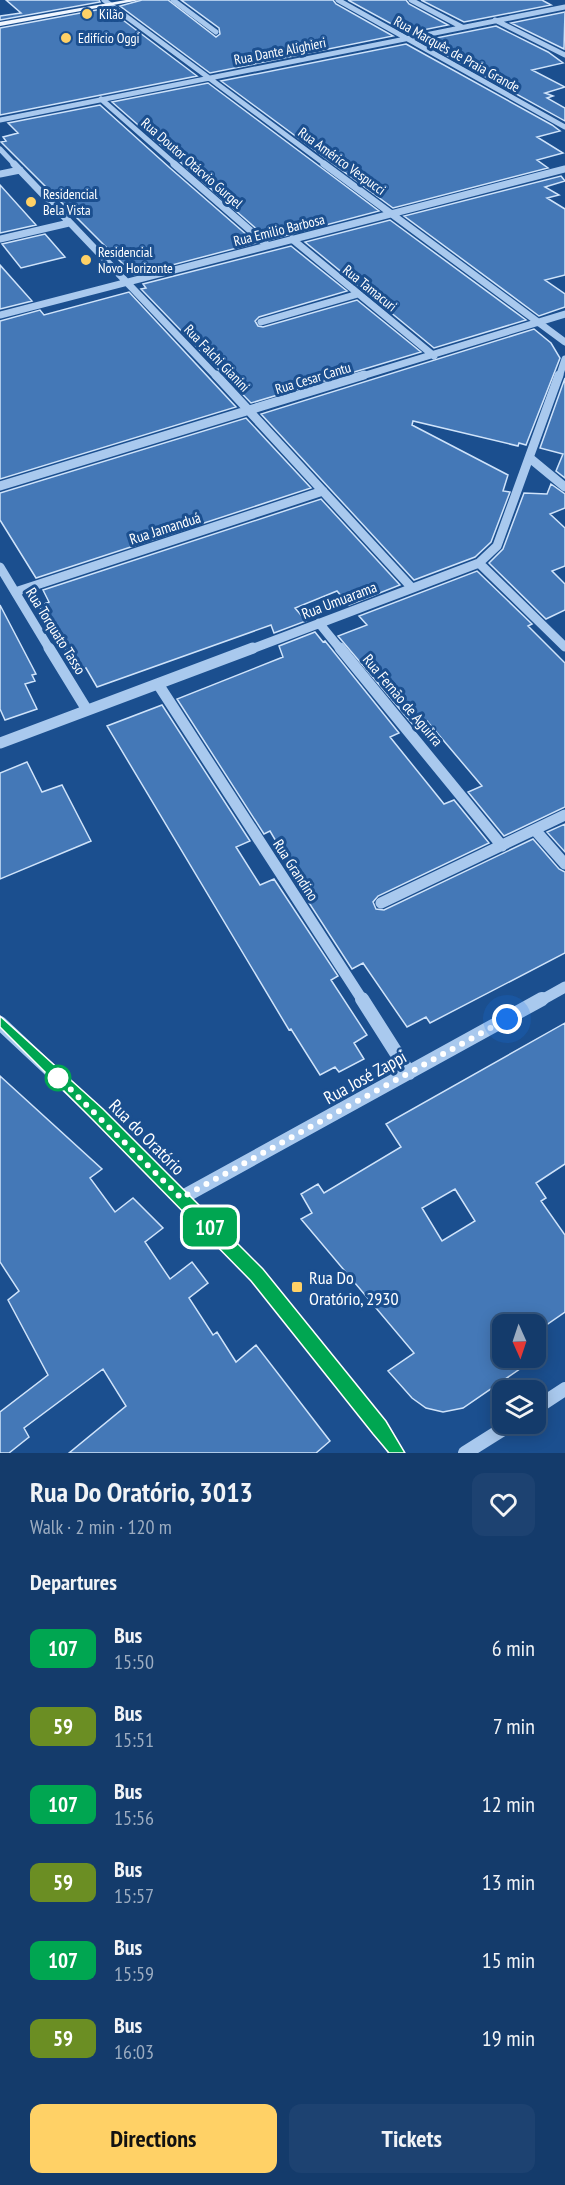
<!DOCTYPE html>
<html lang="en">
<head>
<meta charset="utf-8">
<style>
  :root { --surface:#143b6b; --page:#1d4271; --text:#f1f3f6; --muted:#9dadc1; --line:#33557e; --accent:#ffd166 }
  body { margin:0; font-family:"PT Sans Narrow",sans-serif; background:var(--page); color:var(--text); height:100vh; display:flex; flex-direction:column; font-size:22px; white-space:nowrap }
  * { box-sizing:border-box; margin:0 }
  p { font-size:20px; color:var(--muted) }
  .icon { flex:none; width:33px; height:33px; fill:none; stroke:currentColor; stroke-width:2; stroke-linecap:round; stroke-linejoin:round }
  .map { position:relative; height:1453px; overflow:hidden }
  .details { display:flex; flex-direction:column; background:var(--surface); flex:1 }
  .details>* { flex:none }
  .badge { padding:0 12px; border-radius:9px; font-size:21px; line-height:39px }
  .needle { width:39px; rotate:177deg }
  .buttons { position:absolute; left:492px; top:1314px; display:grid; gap:12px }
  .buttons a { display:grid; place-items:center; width:54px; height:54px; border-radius:12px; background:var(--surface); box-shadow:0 3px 15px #0003,0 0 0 2px var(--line); font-size:30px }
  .you { position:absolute; width:30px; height:30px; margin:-15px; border:4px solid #fff; border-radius:50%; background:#1a73e8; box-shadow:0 0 0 9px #1a73e833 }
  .map>.badge { position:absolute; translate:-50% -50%; box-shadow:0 0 0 3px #fff }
  h2 { padding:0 30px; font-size:22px; line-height:54px }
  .round { display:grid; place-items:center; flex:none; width:63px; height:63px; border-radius:12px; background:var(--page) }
  .headline { display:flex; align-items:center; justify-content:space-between; height:102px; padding:0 30px }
  h1 { font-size:28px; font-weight:800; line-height:45px }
  .action { display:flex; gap:12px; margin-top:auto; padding:12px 30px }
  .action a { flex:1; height:69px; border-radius:12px; background:var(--accent); color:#111; font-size:24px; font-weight:800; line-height:69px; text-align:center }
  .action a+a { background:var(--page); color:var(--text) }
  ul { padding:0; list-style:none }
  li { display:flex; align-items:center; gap:18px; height:78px; padding:0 30px }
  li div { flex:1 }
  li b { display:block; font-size:22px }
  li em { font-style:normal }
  li .badge { min-width:66px; font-weight:700; text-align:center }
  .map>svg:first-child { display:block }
  .building { fill:#4478b7; stroke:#cfe3fa; stroke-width:1.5; fill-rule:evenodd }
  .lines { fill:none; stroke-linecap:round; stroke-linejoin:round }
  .minor-far4 { stroke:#a9c9ee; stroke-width:5 }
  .minor-far3 { stroke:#a9c9ee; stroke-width:7 }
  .minor-far2 { stroke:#a9c9ee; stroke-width:9 }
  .minor-far1 { stroke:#a9c9ee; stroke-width:11 }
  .minor { stroke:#a9c9ee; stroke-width:14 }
  .major { fill:#f0f6ff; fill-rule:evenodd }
  .line { fill:#00a651; stroke:#fff; stroke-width:1.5 }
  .walk { stroke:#fff; stroke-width:6; stroke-dasharray:0 10.8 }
  .poi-dot { fill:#ffd166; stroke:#1b4f8f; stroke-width:2 }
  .stop-dot { fill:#fff; stroke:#00a651; stroke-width:3 }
  .labels { text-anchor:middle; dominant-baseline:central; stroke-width:6; stroke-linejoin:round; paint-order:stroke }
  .far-poi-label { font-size:14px; fill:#fff; stroke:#1b4f8f; text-anchor:start }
  .far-street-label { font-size:14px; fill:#fff; stroke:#1b4f8f }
  .street-label { font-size:15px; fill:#fff; stroke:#1b4f8f }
  .near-street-label { font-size:18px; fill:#fff; stroke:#1b4f8f }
  .near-poi-label { font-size:18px; fill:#fff; stroke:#1b4f8f; text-anchor:start }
</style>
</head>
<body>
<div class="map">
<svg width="565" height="1453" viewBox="0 0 565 1453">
  <rect width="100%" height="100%" fill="#1b4f8f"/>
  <path class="building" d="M6,0H99L100,2L0,20V16L21,13Z
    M142,0H168L216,37L220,34L219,28L181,0H333L336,4L393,36L210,73L120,6Z
    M348,0H406L409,4L448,25L408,33Z
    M421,0H542L551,5L464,22Z
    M107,8L197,76L0,115V28Z
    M565,12L564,49L511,23Z
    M496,26L548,52L563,63L532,70L565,87L545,93L553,96L547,98L565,108V121L421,41Z
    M406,44L552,125L560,131L537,137L563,153L537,160L548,168L393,208L221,81Z
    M208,83L319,166L379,211L269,240L112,102Z
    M100,105L170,168L256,243L134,275L1,142L6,141L3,137L18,133L8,123Z
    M561,176L565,181L545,187L559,195L547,198L565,209V275L545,280L565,294V307L539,316L404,216Z
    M0,185L36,225L0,233Z
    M390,220L526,320L434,348L305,242Z
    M45,234L65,257L21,268L2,244Z
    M291,246L347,291L259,317L255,321L258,326L263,327L357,300L421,352L251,403L141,289L146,288L143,284Z
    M0,265L32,301L0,309Z
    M129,292L236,407L0,479V321L40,310L44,315Z
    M534,329L551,343L560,358L526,445L519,443L518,446L413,421L412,425L508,475L503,491L510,492L491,542L475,557L414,580L261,414Z
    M565,378V478L556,471L563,454L540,448Z
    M246,418L311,488L36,578L0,520V493Z
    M551,484L565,494V508L550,514L565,528V566L552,571L565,584V610L546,619L489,563L503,549L524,493L547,494Z
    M321,499L400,585L349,605L337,591L295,608L306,621L274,633L271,625L97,687L86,668L78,671L39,606L49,602L43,590Z
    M477,571L532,624L528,626L565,663V807L504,836L468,792L482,786L427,721L415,727L338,636L367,625L359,616Z
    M0,605L36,674L32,675L35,681L25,684L37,709L5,720L0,709Z
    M315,632L323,642L325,641L399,733L390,737L444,804L454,800L489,843L378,896L373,902L376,909L384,910L533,839L559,869L565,872V953L430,1023L426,1017L407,1027L363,963L352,969L289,872L293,870L270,831L264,834L177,699L283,657L279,646Z
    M162,705L250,841L236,847L260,885L274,879L338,976L331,980L367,1035L354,1043L364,1059L339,1072L335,1067L320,1075L291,1029L289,1030L107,726Z
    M27,762L42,792L62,785L91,841L0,879V773Z
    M565,824V852L547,832Z
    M565,1023V1164L536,1183L546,1198L541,1201L565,1235V1312L536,1332V1324H502V1358H532L533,1360L463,1408L443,1412L426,1408L412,1398L388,1371L414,1353L301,1219L312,1213L301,1194L318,1184L324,1193L401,1147L386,1124ZM455,1189L475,1221L442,1241L422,1208Z
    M0,1076L102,1169L90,1178L115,1212L133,1198L163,1228L145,1242L170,1279L192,1262L208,1283L189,1298L213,1335L217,1332L236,1362L256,1345L330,1441L316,1453H69L126,1406L103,1369L24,1428L29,1437L9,1453H0V1412L48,1375L8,1300L19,1291L0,1262Z"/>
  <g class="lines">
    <path class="minor-far4" d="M104,0L326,165
      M173,0L216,32
      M338,0L565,127
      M411,0L462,27
      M495,20L565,55
      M101,99L176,165
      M0,120L565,7
      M0,149L15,165"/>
    <path class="minor-far3" d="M14,164L217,377
      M174,164L267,245
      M324,164L565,342
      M0,174L20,170
      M0,239L69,223
      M292,239L434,356
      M0,315L565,169
      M261,322L358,294
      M359,377L565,314
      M559,377L565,359"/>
    <path class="minor-far2" d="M216,375L412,588
      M531,459L565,487
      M0,486L364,375
      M479,563L565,647
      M0,567L50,650
      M15,592L323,491
      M319,623L341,650
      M249,650L479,563L497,546L559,375"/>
    <path class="minor-far1" d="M49,648L87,710
      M340,648L502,846
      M158,684L363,1001
      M0,743L253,648
      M535,830L565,864
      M381,903L565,815
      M540,1001L565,987"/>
    <path class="minor" d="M362,999L409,1073
      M0,1023L98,1115L257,1275L379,1427L396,1453
      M181,1198L542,999
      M536,1408L565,1389
      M465,1453L511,1424"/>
    <path class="major" d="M126,0H140L0,26V22Z"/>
  </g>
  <path class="line" d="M0,1016L103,1109L263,1269L386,1421L405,1453H389L373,1434L251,1281L93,1120L0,1027Z"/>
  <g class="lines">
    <path class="walk" d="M58,1078L57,1076L181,1198L507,1019"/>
  </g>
  <g class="poi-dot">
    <circle cx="87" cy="14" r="6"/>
    <circle cx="66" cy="38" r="6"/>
    <circle cx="31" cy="202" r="6"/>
    <circle cx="86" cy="260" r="6"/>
    <rect x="291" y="1281" width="12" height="12" rx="3"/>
  </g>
  <circle class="stop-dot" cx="58" cy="1078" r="12"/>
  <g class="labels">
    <g class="far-poi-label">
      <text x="99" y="14">Kilão</text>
      <text x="78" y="38">Edifício Oggi</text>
      <text x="43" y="194">Residencial<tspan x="43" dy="16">Bela Vista</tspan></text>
      <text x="98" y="252">Residencial<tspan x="98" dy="16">Novo Horizonte</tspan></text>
    </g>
    <g class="far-street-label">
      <text transform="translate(280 51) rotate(-11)">Rua Dante Alighieri</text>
      <text transform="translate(457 54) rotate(29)">Rua Marquês de Praia Grande</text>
      <text transform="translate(342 161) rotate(36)">Rua Américo Vespucci</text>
      <text transform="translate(192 163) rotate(41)">Rua Doutor Otácvio Gurgel</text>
      <text transform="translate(279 230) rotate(-14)">Rua Emilio Barbosa</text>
      <text transform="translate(370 288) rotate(39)">Rua Tamacuri</text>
      <text transform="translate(217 358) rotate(46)">Rua Falchi Gianini</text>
      <text transform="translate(313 378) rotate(-17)">Rua Cesar Cantu</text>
    </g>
    <g class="street-label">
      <text transform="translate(165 528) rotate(-18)">Rua Jamanduá</text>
      <text transform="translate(339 600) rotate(-21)">Rua Umuarama</text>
      <text transform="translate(56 631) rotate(58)">Rua Torquato Tasso</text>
      <text transform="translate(403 700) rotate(50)">Rua Fernão de Aguirra</text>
      <text transform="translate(296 870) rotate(57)">Rua Grandino</text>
    </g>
    <g class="near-street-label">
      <text transform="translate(365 1077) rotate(-29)">Rua José Zappi</text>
      <text transform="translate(147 1137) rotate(45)">Rua do Oratório</text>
    </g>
    <g class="near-poi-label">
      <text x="309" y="1277">Rua Do<tspan x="309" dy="21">Oratório, 2930</tspan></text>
    </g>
  </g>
</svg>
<div class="buttons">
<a><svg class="needle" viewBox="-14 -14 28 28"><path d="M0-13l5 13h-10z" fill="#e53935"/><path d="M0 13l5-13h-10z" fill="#9dadc1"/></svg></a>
<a><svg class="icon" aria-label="layers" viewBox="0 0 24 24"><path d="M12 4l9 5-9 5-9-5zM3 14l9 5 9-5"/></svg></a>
</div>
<div class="you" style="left:507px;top:1019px"></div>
<b class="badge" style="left:210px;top:1227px;background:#00a651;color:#fff">107</b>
</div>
<section class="details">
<div class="headline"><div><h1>Rua Do Oratório, 3013</h1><p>Walk · 2 min · 120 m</p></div><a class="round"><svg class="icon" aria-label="heart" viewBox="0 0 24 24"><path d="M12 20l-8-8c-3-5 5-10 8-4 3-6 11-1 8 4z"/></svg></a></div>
<h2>Departures</h2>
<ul>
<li><span class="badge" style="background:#00a651;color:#fff">107</span><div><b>Bus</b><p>15:50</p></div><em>6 min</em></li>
<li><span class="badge" style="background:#6b8e23;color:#fff">59</span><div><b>Bus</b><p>15:51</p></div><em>7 min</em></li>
<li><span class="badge" style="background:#00a651;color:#fff">107</span><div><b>Bus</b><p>15:56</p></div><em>12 min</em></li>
<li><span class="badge" style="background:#6b8e23;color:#fff">59</span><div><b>Bus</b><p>15:57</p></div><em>13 min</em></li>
<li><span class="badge" style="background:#00a651;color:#fff">107</span><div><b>Bus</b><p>15:59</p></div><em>15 min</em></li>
<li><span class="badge" style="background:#6b8e23;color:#fff">59</span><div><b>Bus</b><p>16:03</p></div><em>19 min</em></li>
</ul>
<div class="action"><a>Directions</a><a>Tickets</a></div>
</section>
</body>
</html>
